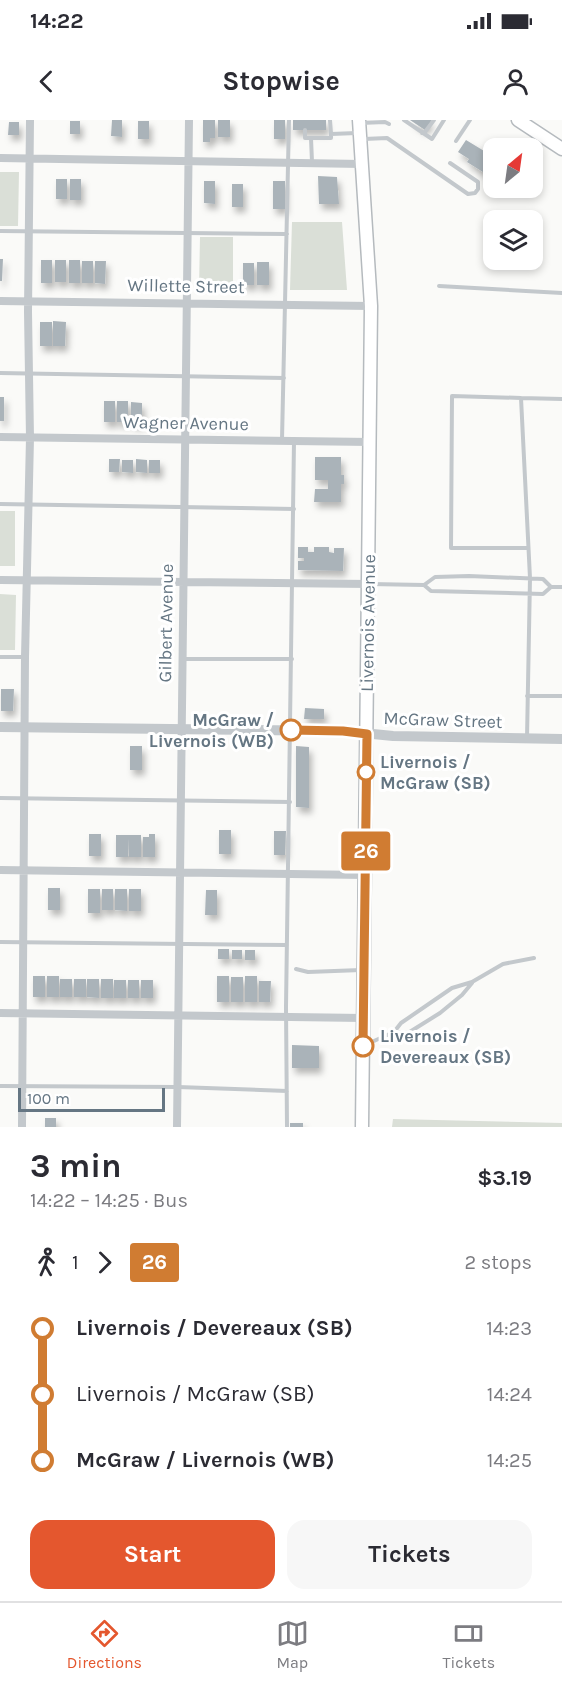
<!DOCTYPE html>
<html lang="en">
<head>
<meta charset="utf-8">
<style>
  :root { --surface:#fff; --page:#f7f7f7; --text:#2b2b33; --muted:#7c7c81; --line:#e1e1e2; --accent:#e4572e }
  body { margin:0; font-family:Karla,sans-serif; background:var(--page); color:var(--text); height:100vh; display:flex; flex-direction:column; font-size:22px; white-space:nowrap }
  * { box-sizing:border-box; margin:0 }
  p { font-size:20px; color:var(--muted) }
  .icon { flex:none; width:33px; height:33px; fill:none; stroke:currentColor; stroke-width:2; stroke-linecap:round; stroke-linejoin:round }
  .map { position:relative; height:1007px; overflow:hidden }
  .details { display:flex; flex-direction:column; background:var(--surface); flex:1 }
  .details>* { flex:none }
  .badge { padding:0 12px; border-radius:4px; font-size:21px; line-height:39px }
  .needle { width:39px; rotate:29deg }
  .buttons { position:absolute; left:483px; top:18px; display:grid; gap:12px }
  .buttons a { display:grid; place-items:center; width:60px; height:60px; border-radius:12px; background:var(--surface); box-shadow:0 3px 9px #0003; font-size:30px }
  .scale { position:absolute; left:18px; bottom:15px; width:147px; box-sizing:border-box; padding-left:6px; border:3px solid #657683; border-top:0; font-size:16px; line-height:21px; white-space:nowrap; color:#657683; -webkit-text-stroke:4px #fff; paint-order:stroke }
  .map>.badge { position:absolute; translate:-50% -50%; box-shadow:0 0 0 3px #fff }
  .legs { display:flex; align-items:center; gap:9px; height:66px; padding:0 30px; font-size:20px }
  .legs p { margin-inline-start:auto }
  .head { display:flex; align-items:center; justify-content:space-between; height:102px; padding:0 30px }
  h1 { font-size:33px; font-weight:700; line-height:45px }
  .action { display:flex; gap:12px; margin-top:auto; padding:12px 30px }
  .action a { flex:1; height:69px; border-radius:18px; background:var(--accent); color:#fff; font-size:24px; font-weight:700; line-height:69px; text-align:center }
  .action a+a { background:var(--page); color:var(--text) }
  ul { padding:0 30px; list-style:none }
  li { display:flex; align-items:center; gap:21px; height:66px; font-size:22px }
  li i { display:grid; place-items:center; width:9px; height:100%; margin:0 8px; background:currentColor }
  li i::after { content:''; width:15px; height:15px; margin:-8px; border:4px solid; border-radius:50%; background:var(--surface) }
  li p { margin-inline-start:auto }
  li:first-child i { background:linear-gradient(#0000 50%,currentColor 0) }
  li:last-child i { background:linear-gradient(currentColor 50%,#0000 0) }
  .status { display:flex; justify-content:space-between; align-items:center; height:42px; padding:0 30px; background:var(--surface); direction:ltr }
  .status svg { height:16px; fill:currentColor }
  header { display:flex; justify-content:space-between; align-items:center; height:78px; padding:0 30px; background:var(--surface); font-size:27px; font-weight:700 }
  .dock { display:flex; justify-content:space-around; align-items:center; height:84px; border-top:2px solid var(--line); background:var(--surface); font-size:16px; color:var(--muted) }
  .dock a { display:grid; justify-items:center; gap:3px }
  .dock .active { color:var(--accent) }
  .map>svg:first-child { display:block }
  .green { fill:#dadfd7 }
  .building { fill:#aab3b9; filter:url(#shadow) }
  .lines { fill:none; stroke-linecap:round; stroke-linejoin:round }
  .primary-casing { stroke:#b5babe; stroke-width:15 }
  .service { stroke:#c3c8cc; stroke-width:4 }
  .minor { stroke:#c3c8cc; stroke-width:8 }
  .tertiary { stroke:#c3c8cc; stroke-width:10 }
  .primary { stroke:#fff; stroke-width:12 }
  .line-1-casing { stroke:#fff; stroke-width:14 }
  .line-1 { stroke:#d07c32; stroke-width:9 }
  .stop-1-dot { fill:#fff; stroke:#d07c32; stroke-width:3 }
  .labels { text-anchor:middle; dominant-baseline:central; stroke-width:6; stroke-linejoin:round; paint-order:stroke }
  .street-label { font-size:18px; fill:#657683; stroke:#fff }
  .stop-label { font-size:18px; font-weight:bold; fill:#657683; stroke:#fff; text-anchor:start }
</style>
</head>
<body>
<div class="status"><b>14:22</b><svg viewBox="0 0 49 12"><path d="M0 12V9h3v3zM5 12V6h3v6zM10 12V3h3v9zM15 12V0h3v12zM26 1h20v11H26zM47 4h2v5h-2z"/></svg></div>
<header><svg class="icon" aria-label="back" viewBox="0 0 24 24"><path d="M15 5l-7 7 7 7"/></svg>Stopwise<svg class="icon" aria-label="person" viewBox="0 0 24 24"><circle cx="12" cy="8" r="4"/><path d="M4 21q1-7 8-7t8 7"/></svg></header>
<div class="map">
<svg width="562" height="1007" viewBox="0 0 562 1007">
  <defs>
    <filter id="shadow"><feDropShadow dx="3" dy="5.5" stdDeviation="3" flood-color="#0004"/></filter>
  </defs>
  <rect width="100%" height="100%" fill="#fafaf8"/>
  <path class="green" d="M0,52H19L18,106H0Z
    M292,102H342L347,170H290Z
    M200,117H233V169H199Z
    M0,391H15V446H0Z
    M0,474L16,475L15,530H0Z
    M393,999L562,1003V1007H392Z"/>
  <path class="building" d="M112,0H122V17L111,16Z
    M203,0H215V18H210V22H203Z
    M218,0H230V17H218Z
    M274,0H285V19H274Z
    M293,0H326V10H293Z
    M410,0H432L425,10Z
    M70,1H80V14H70Z
    M138,1H149V19H138Z
    M9,2H19V15H8Z
    M466,20L494,37V59L467,42L469,39L458,32Z
    M318,56L337,57L339,84H319Z
    M56,59H67V79H56Z
    M70,59H81V80H70Z
    M204,61H215V84L204,83Z
    M273,61H285V89H273Z
    M232,64H243V87H232Z
    M0,139H3L2,161H0Z
    M41,140H52V163H41Z
    M55,140H66V162H55Z
    M69,140H80V163H69Z
    M82,141H93V163H82Z
    M95,141H106L105,164L95,163Z
    M257,142H269V165H257Z
    M243,143H254V165H243Z
    M53,201L66,202L65,226H53Z
    M40,202H52V226H40Z
    M0,277H4V301H0Z
    M104,281H115V302H104Z
    M117,281H128V302H117Z
    M131,282L142,283V304H131Z
    M315,337H341V355H344V364H341V382H314L315,369H328V360H315Z
    M109,339H120L119,352H109Z
    M136,339L147,340V353L136,352Z
    M122,340H133V353L122,352Z
    M149,340H160V353H149Z
    M298,427H308V432H314V427H329V432L334,433V428H344L343,451L298,450V441H304V438H298Z
    M1,569H14L13,591H1Z
    M305,588L324,589V599H304Z
    M130,626H142V650H130Z
    M296,626L309,627V688L296,687Z
    M219,710H231V734H219Z
    M274,711H286L285,735H274Z
    M89,714H101V736H89Z
    M149,714H155V737H143V717H149Z
    M116,715H141V737H129V719L128,737H116Z
    M48,768H60V790H48Z
    M88,769H100V793H88Z
    M102,769H113V790H102Z
    M115,769H127V791L115,790Z
    M129,769H141V791H129Z
    M206,770H217V795H205Z
    M218,829H229V839H218Z
    M232,830H242V839H232Z
    M245,830H255V840H245Z
    M33,856H45V877H33Z
    M47,856H59V877H47Z
    M217,856H229V882H217Z
    M245,856H257V882H245Z
    M231,857H243V882H231Z
    M60,859H72V877H60Z
    M74,859H86V877H74Z
    M87,859H99V878L87,877Z
    M101,859H113V878H101Z
    M114,860H126V878H114Z
    M128,860H139V878H128Z
    M141,860H153V878H141Z
    M259,861H271L270,882H259Z
    M292,925L319,926V948H292Z
    M45,998H56V1007H45Z
    M290,1003H303V1007H290Z"/>
  <g class="lines">
    <defs>
      <path id="primary" d="M359,0L371,186L362,1007
        M518,0L562,29"/>
    </defs>
    <use href="#primary" class="primary-casing"/>
    <path class="service" d="M330,0L331,14L357,13
      M404,0L432,19L444,0
      M360,3L385,2L389,4
      M305,10V18H311L312,42
      M422,13L425,12L434,0
      M311,18H331V14
      M364,19L387,18L468,74L475,73L478,69V62L450,43
      M456,21L470,0
      M0,111L287,114
      M439,166L562,173
      M0,253L284,258
      M521,278L562,279
      M282,320L289,0
      M0,384L294,389
      M370,464L424,465L435,457L469,456L543,459L551,467L543,474L431,471L424,465
      M551,467H562
      M0,537H23
      M183,539H292
      M527,576H562
      M527,618L530,458L521,278L452,276L451,428H528
      M0,678L290,682
      M0,822L287,825
      M296,849L308,852L361,850
      M394,912L401,903L452,868L472,862L503,844L534,838
      M365,925L394,912L408,913L440,893L462,875L472,863
      M0,966L178,967L287,971
      M287,1007L286,887L294,321"/>
    <path class="minor" d="M0,38L362,44
      M0,181L371,186
      M0,317L371,322
      M0,460L369,464
      M0,750L365,755
      M0,893L363,898
      M22,1007L25,537L30,318L28,192L30,0
      M177,1007L189,0"/>
    <path class="tertiary" d="M0,607L343,611L393,616L562,619"/>
    <use href="#primary" class="primary"/>
  </g>
  <g class="lines">
    <defs>
      <path id="line-1" d="M291,610L343,611L367,614L363,926"/>
    </defs>
    <use href="#line-1" class="line-1-casing"/>
    <use href="#line-1" class="line-1"/>
  </g>
  <g class="stop-1-dot">
    <circle cx="291" cy="610" r="10"/>
    <circle cx="366" cy="652" r="8"/>
    <circle cx="363" cy="926" r="10"/>
  </g>
  <g class="labels">
    <g class="street-label">
      <text transform="translate(186 166) rotate(1)">Willette Street</text>
      <text transform="translate(186 303) rotate(1)">Wagner Avenue</text>
      <text transform="translate(166 503) rotate(-89)">Gilbert Avenue</text>
      <text transform="translate(368 503) rotate(-89)">Livernois Avenue</text>
      <text transform="translate(443 600) rotate(2)">McGraw Street</text>
    </g>
    <g class="stop-label">
      <text x="274" y="600" text-anchor="end">McGraw /<tspan x="274" dy="21">Livernois (WB)</tspan></text>
      <text x="380" y="642">Livernois /<tspan x="380" dy="21">McGraw (SB)</tspan></text>
      <text x="380" y="916">Livernois /<tspan x="380" dy="21">Devereaux (SB)</tspan></text>
    </g>
  </g>
</svg>
<div class="buttons">
<a><svg class="needle" viewBox="-14 -14 28 28"><path d="M0-13l5 13h-10z" fill="#e53935"/><path d="M0 13l5-13h-10z" fill="#7c7c81"/></svg></a>
<a><svg class="icon" aria-label="layers" viewBox="0 0 24 24"><path d="M12 4l9 5-9 5-9-5zM3 14l9 5 9-5"/></svg></a>
</div>
<div class="scale">100 m</div>
<b class="badge" style="left:366px;top:731px;background:#d07c32;color:#fff">26</b>
</div>
<section class="details">
<div class="head"><div><h1>3 min</h1><p>14:22 – 14:25 · Bus</p></div><b>$3.19</b></div>
<div class="legs"><svg class="icon" aria-label="walk" viewBox="0 0 24 24"><circle cx="13" cy="4" r="2"/><path d="M13 8l-2 6 4 7M11 14l-3 7M7 12l3-4h3l4 4"/></svg>1<svg class="icon" aria-label="forward" viewBox="0 0 24 24"><path d="M9 5l7 7-7 7"/></svg><b class="badge" style="background:#d07c32;color:#fff">26</b><p>2 stops</p></div>
<ul>
<li><i style="color:#d07c32"></i><b>Livernois / Devereaux (SB)</b><p>14:23</p></li>
<li><i style="color:#d07c32"></i><span>Livernois / McGraw (SB)</span><p>14:24</p></li>
<li><i style="color:#d07c32"></i><b>McGraw / Livernois (WB)</b><p>14:25</p></li>
</ul>
<div class="action"><a>Start</a><a>Tickets</a></div>
</section>
<nav class="dock">
<a class="active"><svg class="icon" aria-label="directions" viewBox="0 0 24 24"><path d="M12 3l9 9-9 9-9-9zM9 14v-3h6M13 9l2 2-2 2"/></svg>Directions</a>
<a><svg class="icon" aria-label="map" viewBox="0 0 24 24"><path d="M3 6l6-2 6 2 6-2v14l-6 2-6-2-6 2zM9 4v14M15 6v14"/></svg>Map</a>
<a><svg class="icon" aria-label="tickets" viewBox="0 0 24 24"><path d="M3 7h18v10H3zM15 7v10"/></svg>Tickets</a>
</nav>
</body>
</html>
